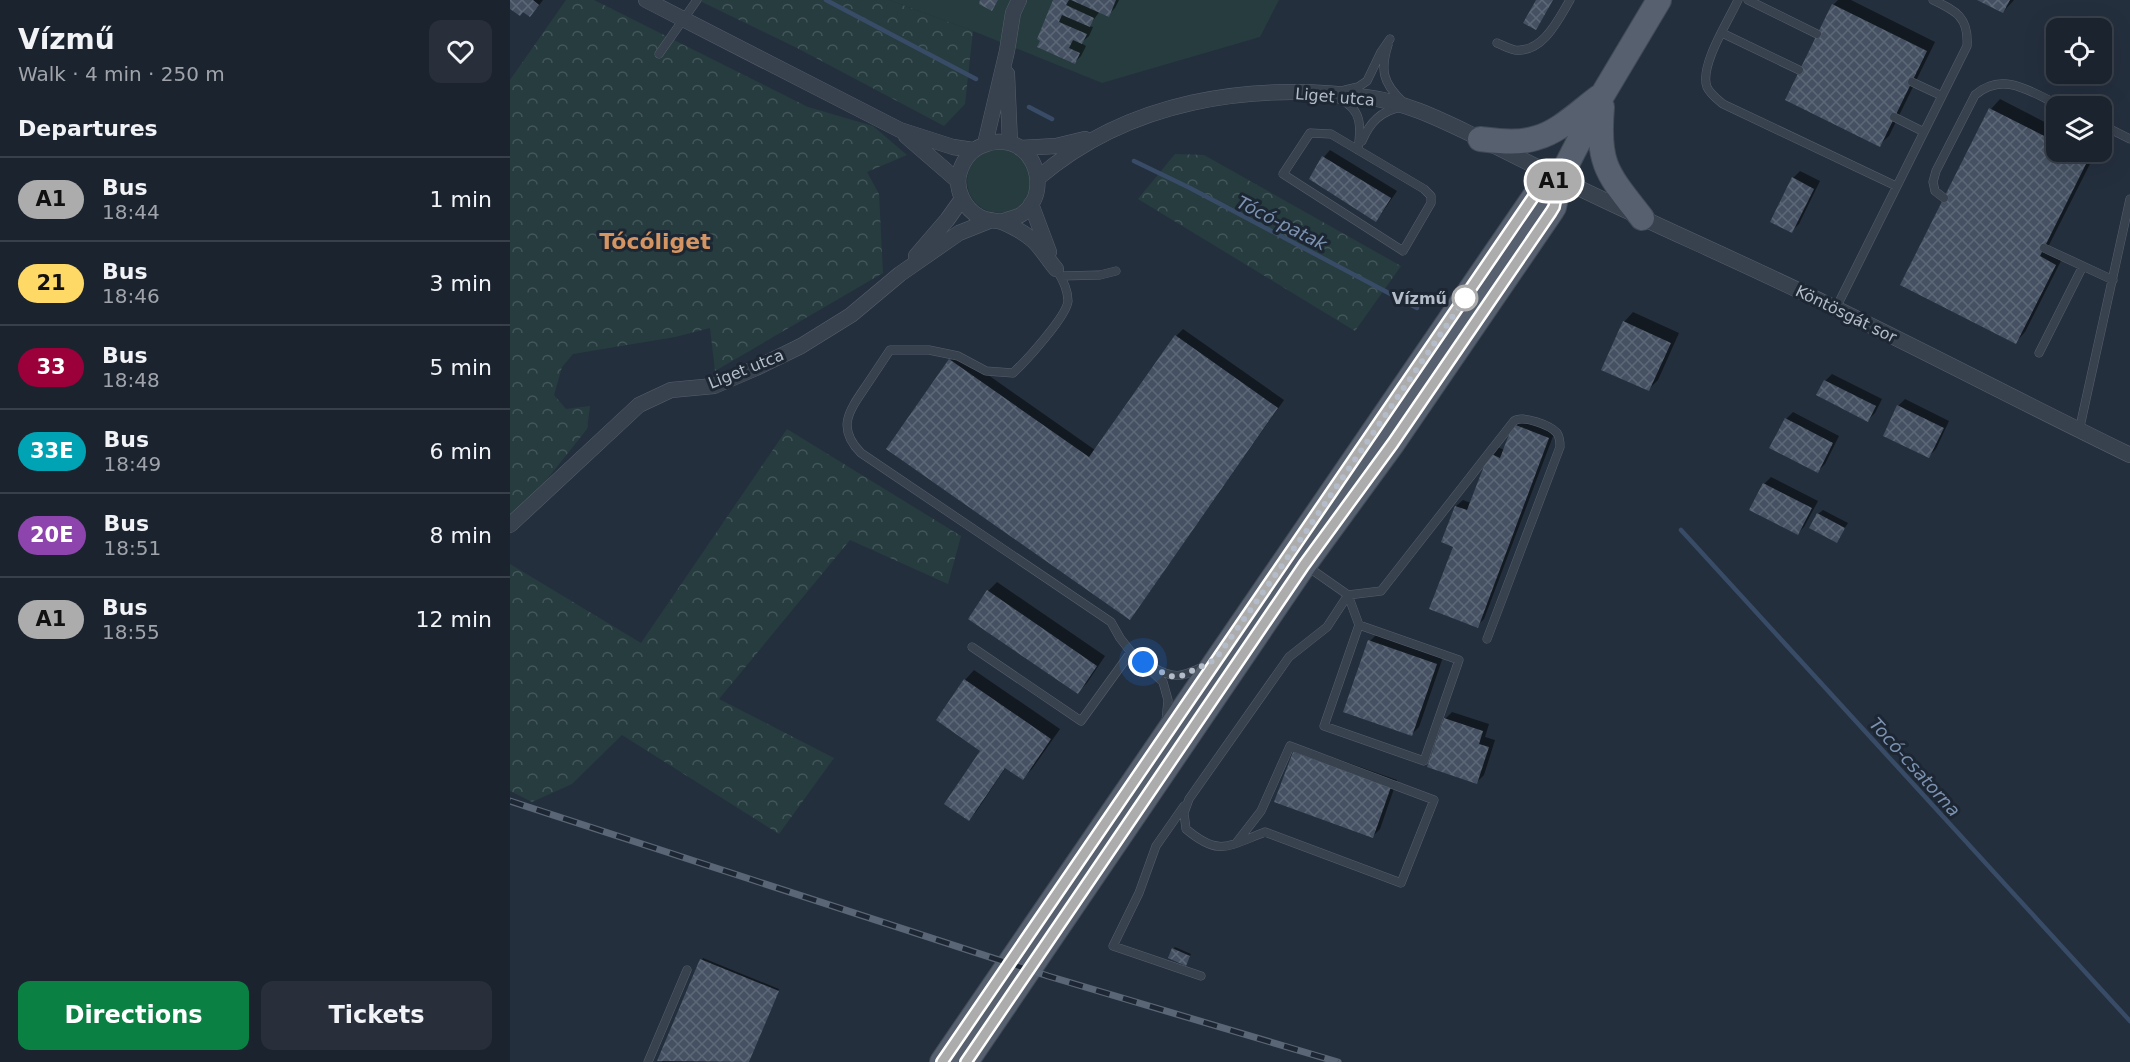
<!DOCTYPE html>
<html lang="en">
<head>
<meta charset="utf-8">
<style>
  :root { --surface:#1b232e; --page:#282f3a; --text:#f1f3f6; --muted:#a0a4aa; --line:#39404a; --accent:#0b8043 }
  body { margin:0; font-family:"DejaVu Sans",sans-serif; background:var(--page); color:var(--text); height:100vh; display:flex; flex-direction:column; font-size:22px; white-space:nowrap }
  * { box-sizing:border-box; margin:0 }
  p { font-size:20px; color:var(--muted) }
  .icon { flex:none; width:33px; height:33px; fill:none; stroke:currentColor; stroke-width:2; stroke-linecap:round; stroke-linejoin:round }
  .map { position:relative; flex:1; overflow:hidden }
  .drawer { display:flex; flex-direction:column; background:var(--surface); width:510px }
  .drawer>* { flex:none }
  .badge { padding:0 12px; border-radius:20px; font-size:21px; line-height:39px }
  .buttons { position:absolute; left:1536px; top:18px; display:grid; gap:12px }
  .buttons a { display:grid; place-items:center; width:66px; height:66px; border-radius:12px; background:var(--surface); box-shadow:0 6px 24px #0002,0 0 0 2px var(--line); font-size:30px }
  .you { position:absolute; width:30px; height:30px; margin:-15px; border:4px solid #fff; border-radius:50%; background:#1a73e8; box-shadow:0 0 0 9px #1a73e833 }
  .map>.badge { position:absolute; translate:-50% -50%; box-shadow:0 0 0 3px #fff }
  h2 { padding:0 18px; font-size:22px; line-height:54px }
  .round { display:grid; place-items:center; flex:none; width:63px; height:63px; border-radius:12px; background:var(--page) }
  .overview { display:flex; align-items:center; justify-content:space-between; height:102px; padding:0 18px }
  h1 { font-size:28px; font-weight:700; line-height:45px }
  .primary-button { display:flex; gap:12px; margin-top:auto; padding:12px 18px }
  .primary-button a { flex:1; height:69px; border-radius:12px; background:var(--accent); color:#fff; font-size:24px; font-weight:700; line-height:69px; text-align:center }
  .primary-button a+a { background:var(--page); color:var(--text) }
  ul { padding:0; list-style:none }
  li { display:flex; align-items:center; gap:18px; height:84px; padding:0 18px; border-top:2px solid var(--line) }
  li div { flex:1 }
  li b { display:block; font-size:22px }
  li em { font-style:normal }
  li .badge { min-width:66px; font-weight:700; text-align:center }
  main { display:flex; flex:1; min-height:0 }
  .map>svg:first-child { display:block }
  .grass { fill:#263c3f }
  .forest { fill:url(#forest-crowns) }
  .shadow { fill:#0007 }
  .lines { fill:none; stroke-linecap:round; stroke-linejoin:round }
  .stream { stroke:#394c67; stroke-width:4.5 }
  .building { fill:url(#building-cross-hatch) }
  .lane-casing { stroke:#565f6c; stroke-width:9 }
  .street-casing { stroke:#565f6c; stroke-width:16 }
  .primary-casing { stroke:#414a57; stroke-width:26 }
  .lane { stroke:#38414e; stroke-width:8 }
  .street { stroke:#38414e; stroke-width:15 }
  .primary { stroke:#56606e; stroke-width:24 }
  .rail-casing { stroke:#5a6575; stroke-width:7 }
  .rail { stroke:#1d2633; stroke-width:4.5; stroke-dasharray:14; stroke-linecap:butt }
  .line-casing { stroke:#fff; stroke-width:14 }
  .line { stroke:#acacac; stroke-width:9 }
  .walk { stroke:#b4bcc9; stroke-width:6; stroke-dasharray:0 10.8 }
  .stop-dot { fill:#fff; stroke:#acacac; stroke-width:3 }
  .labels { text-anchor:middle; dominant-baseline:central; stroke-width:6; stroke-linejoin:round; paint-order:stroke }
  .street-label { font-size:16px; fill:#b4bcc9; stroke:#1d2633 }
  .stop-label { font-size:16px; font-weight:bold; fill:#b4bcc9; stroke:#1d2633; text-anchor:end }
  .water-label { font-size:18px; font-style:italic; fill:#7c92b1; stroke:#1d2633 }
  .district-label { font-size:22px; font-weight:bold; fill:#d59563; stroke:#1d2633 }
</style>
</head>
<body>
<main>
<section class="drawer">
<div class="overview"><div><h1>Vízmű</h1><p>Walk · 4 min · 250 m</p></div><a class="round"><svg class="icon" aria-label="heart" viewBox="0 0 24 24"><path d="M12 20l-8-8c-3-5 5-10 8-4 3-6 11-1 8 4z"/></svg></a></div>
<h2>Departures</h2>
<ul>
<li><span class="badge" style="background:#acacac;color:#111">A1</span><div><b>Bus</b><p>18:44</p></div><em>1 min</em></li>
<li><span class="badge" style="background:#ffd966;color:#111">21</span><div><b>Bus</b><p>18:46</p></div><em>3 min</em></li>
<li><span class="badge" style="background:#9b003a;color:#fff">33</span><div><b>Bus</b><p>18:48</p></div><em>5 min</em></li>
<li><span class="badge" style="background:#00a3b4;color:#fff">33E</span><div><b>Bus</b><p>18:49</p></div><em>6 min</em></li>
<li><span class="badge" style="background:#8e44ad;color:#fff">20E</span><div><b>Bus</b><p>18:51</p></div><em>8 min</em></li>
<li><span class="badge" style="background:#acacac;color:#111">A1</span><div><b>Bus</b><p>18:55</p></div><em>12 min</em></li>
</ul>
<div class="primary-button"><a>Directions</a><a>Tickets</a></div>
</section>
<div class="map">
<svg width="1620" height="1062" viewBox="0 0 1620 1062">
  <defs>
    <pattern id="forest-crowns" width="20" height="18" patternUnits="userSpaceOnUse" patternTransform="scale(1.5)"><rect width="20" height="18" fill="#263c3f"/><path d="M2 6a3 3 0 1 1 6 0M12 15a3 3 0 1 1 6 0" fill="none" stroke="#435659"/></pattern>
    <pattern id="building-cross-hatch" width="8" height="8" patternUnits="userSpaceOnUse" patternTransform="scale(1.5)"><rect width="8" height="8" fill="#455162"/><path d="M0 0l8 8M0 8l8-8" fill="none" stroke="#5d6877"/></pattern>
  </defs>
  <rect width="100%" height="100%" fill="#242f3e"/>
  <path class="grass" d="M379,0H769L750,37L592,83L463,31Z
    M457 181a32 32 0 1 1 64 0a32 32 0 1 1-64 0Z"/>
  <path class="forest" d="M56,0H84L298,107L363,126L397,155L357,172L369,194L373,273L205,371L200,328L165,337L63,354L52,367L44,395L56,409L80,406L77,429L0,526V80Z
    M188,0H379L463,31L455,104L434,126L287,48Z
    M665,154L694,155L891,266L845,331L628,199Z
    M277,429L451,536L438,584L340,540L209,699L324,758L269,834L112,735L62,784L22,802L0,791V564L131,643Z"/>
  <path class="shadow" d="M0,0H33L27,8L13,10L0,7Z
    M545,0H609L605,8L598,15L590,11L579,26L583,27L579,36L571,43L576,46L571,56L564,63L529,46Z
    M1328,0H1341L1425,42L1379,136L1369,145L1323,5Z
    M1470,0H1504L1493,12Z
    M1490,99L1546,128V152H1586L1538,247L1554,255L1515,332L1506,342L1392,285L1481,109Z
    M820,150L887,191L872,213L866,220L801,178L814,157Z
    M1290,171L1310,181L1289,224L1282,231L1283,178Z
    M1123,312L1169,333L1148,380L1138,390L1114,322Z
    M673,329L774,400L626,611L379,448L441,360L447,353L585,450L666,336Z
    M1322,374L1372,399L1365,413L1358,420L1308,395L1315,381Z
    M1395,399L1439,421L1426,449L1419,456L1388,406Z
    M1283,412L1329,436L1315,464L1308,471L1276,419Z
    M1011,418L1045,431L974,619L967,626L945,546L946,506L953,500L961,503L980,454L987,447L995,450L1004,425Z
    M1261,477L1308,501L1294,527L1288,533L1254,484Z
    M1313,510L1338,523L1326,541L1308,514Z
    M487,582L595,656L577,683L568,692L478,591Z
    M867,634L933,657L909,727L902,734L860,641Z
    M464,670L550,729L522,769L513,778L496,767L466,812L459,819L472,752L428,719L455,680Z
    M942,712L979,724L975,737L985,740L974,775L967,782L935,719Z
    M791,746L887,780L870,829L863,836L784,753Z
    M665,947L681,954L677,962L663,949Z
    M193,958L269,989L239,1062H153L149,1060Z"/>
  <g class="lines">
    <path class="stream" d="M316,0L466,79
      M519,107L542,119
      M624,161L680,188L907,308
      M1171,530L1620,1021"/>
  </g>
  <path class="building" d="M0,0H23L29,5L20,17L13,12L10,16L0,9Z
    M470,0H488L482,11L469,4Z
    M543,0H559L556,5L584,18L580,27L552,15L549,22L577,34L572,44L563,40L559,48L570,53L565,64L527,47L530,41L527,39Z
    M561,0H606L599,17Z
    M1026,0H1043L1026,30L1013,23Z
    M1467,0H1500L1493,13Z
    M1322,4L1417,51L1370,147L1275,100Z
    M1479,108L1546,142V152H1566L1579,158L1530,256L1546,265L1506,344L1390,285Z
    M812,156L881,198L866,222L799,179Z
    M1282,177L1304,189L1282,233L1260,222Z
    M1113,321L1161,343L1139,391L1091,370Z
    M665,335L768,408L620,620L376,449L439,359L579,457Z
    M1314,380L1366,406L1358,422L1306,395Z
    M1387,405L1434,428L1419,458L1373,436Z
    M1275,418L1323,443L1308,473L1259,448Z
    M1003,424L1039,438L968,628L919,609L943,547L931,542L945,506L957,510L979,453L990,458Z
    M1253,483L1302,508L1288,535L1239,510Z
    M1307,513L1335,528L1327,543L1299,528Z
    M477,590L587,666L568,694L458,619Z
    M858,640L927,664L902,736L833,712Z
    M454,679L541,739L513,780L495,768L459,821L434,804L470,751L426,720Z
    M934,718L973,731L969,744L979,747L967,784L917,767Z
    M783,752L881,787L863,838L764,802Z
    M662,948L680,956L676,966L658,958Z
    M190,959L269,991L239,1062L147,1061Z"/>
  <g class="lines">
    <defs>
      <path id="lane" d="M1228,0C1219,20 1189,66 1197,87C1200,94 1207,99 1213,104L1386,186
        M1238,0L1307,34
        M1212,33L1289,70
        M987,43C992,45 999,49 1005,50C1033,53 1048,20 1060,0
        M878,45C870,70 873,83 892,101
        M149,54L187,0
        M1402,82L1432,96
        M835,90L848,87L857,81L871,52L880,39
        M829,99C853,109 851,128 848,150
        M1384,117L1414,132
        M1592,125L1620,139
        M800,133L821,134L914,189L921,196V203L893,251L773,174Z
        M852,141C860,122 871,111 891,107
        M1434,198L1425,191L1423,182L1426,171L1465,95C1494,70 1522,93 1551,106
        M1534,248L1603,280
        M546,269C552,278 558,290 558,301C557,316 515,362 503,373L476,371L448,356L419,350H380C372,362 364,374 356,386C339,411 326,428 351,453L601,622L610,638L621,652L653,682L658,700L656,721
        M551,276L590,275L606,271
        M1326,308L1457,46C1459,17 1446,11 1423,0
        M1529,353L1573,266
        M1569,431L1620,199
        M798,567L838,595L871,591L1004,421C1013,415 1040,425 1047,433C1050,437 1050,442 1050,447L977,639
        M838,595L849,625L814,726L914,761L949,660L849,625
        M462,647L571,721L621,652
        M642,667C666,680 671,677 695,666
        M674,806L646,846L629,893L603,946L691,976
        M727,842L751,811L780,746L924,800L891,883L755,832C718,846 709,857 676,829L674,813L679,799L779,657L817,627L838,595
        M138,1062L177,970"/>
      <path id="street" d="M136,0L390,130L443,147L463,150
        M497,74L500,143
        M396,136L448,181
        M475,144L497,51L503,13L509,0
        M510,148L546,146L575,139
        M528,178C619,100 740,82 855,97C898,102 935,122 973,140C1007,157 1041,174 1075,191C1158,231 1242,267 1325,308C1424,356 1521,407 1620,455
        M521,204L539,252
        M491,222C497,219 507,218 512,214C535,198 531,161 509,147C499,141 485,140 474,145C462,149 454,159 450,171C444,188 454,209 470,217C477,221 485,220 492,222C501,226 513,232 520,238C530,245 538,260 546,269
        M406,256L437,220L452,199
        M0,525L129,405L161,390L204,386L246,368L291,346L341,315L390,274L449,233L479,221"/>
      <path id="primary" d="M1092,107C1087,165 1097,173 1132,218
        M970,139C988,141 1008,144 1026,138C1049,132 1070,111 1089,97
        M432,1062L1024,197L1050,178
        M456,1062L794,565L883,443L1041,212L1044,207L1050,178L1093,94L1149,0"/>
    </defs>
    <use href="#lane" class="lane-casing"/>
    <use href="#street" class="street-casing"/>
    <use href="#primary" class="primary-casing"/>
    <use href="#lane" class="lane"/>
    <use href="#street" class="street"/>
    <use href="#primary" class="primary"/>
    <defs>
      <path id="rail" d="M0,801L538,976L828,1062"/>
    </defs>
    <use href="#rail" class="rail-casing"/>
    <use href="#rail" class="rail"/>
  </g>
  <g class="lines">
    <defs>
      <path id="line" d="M432,1062L1024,196L1050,178L1044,207L1041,212L883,443L794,565L456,1062"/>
    </defs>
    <use href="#line" class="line-casing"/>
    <use href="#line" class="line"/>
    <path class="walk" d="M633,662L659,676L669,677L705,660L795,533L960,291L955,298"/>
  </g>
  <circle class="stop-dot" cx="955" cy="298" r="12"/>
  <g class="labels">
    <g class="street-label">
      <text transform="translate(825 97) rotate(5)">Liget utca</text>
      <text transform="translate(1336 314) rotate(26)">Köntösgát sor</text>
      <text transform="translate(236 369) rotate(-22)">Liget utca</text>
    </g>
    <g class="stop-label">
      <text x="937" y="298">Vízmű</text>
    </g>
    <g class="water-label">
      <text transform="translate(772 223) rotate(27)">Tócó-patak</text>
      <text transform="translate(1405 767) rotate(48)">Tocó-csatorna</text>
    </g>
    <g class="district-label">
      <text x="145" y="241">Tócóliget</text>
    </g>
  </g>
</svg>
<div class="buttons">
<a><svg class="icon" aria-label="locate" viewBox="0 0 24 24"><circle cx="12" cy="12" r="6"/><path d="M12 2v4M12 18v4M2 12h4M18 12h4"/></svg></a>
<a><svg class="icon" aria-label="layers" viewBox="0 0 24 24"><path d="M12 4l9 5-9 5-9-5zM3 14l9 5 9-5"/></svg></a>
</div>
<div class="you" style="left:633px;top:662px"></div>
<b class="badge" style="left:1044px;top:181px;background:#acacac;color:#111">A1</b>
</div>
</main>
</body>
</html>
